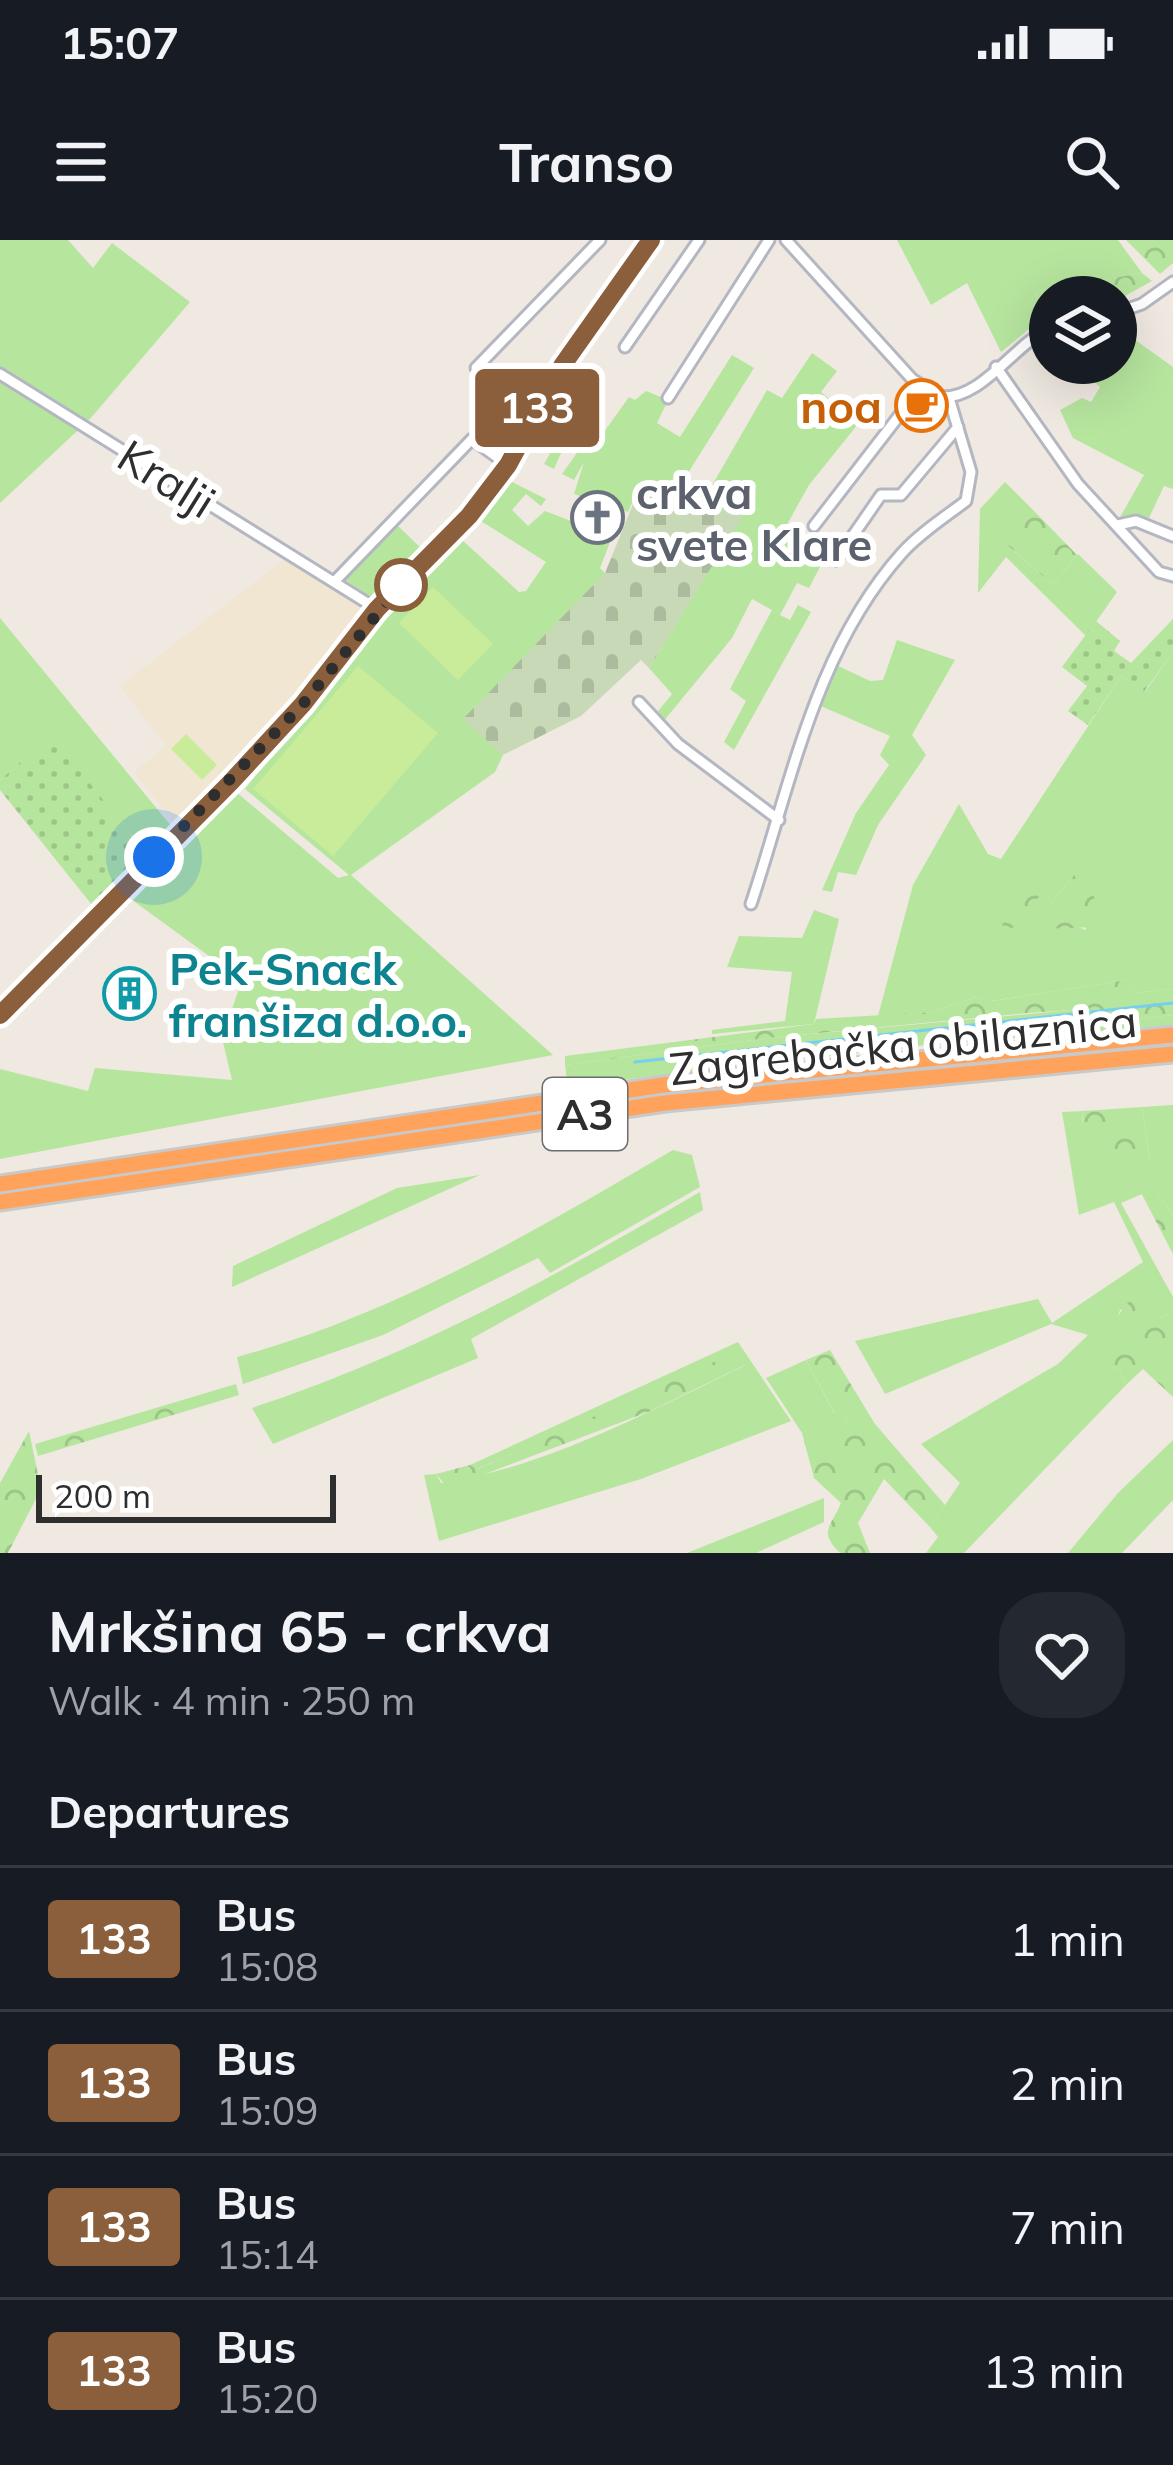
<!DOCTYPE html>
<html lang="en">
<head>
<meta charset="utf-8">
<style>
  :root { --surface:#171b24; --page:#242831; --text:#f1f3f6; --muted:#9ea1a6; --line:#363941 }
  body { margin:0; font-family:Mulish,sans-serif; background:var(--page); color:var(--text); height:100vh; display:flex; flex-direction:column; font-size:45px; white-space:nowrap }
  * { box-sizing:border-box; margin:0 }
  p { font-size:39px; color:var(--muted) }
  .icon { flex:none; width:66px; height:66px; fill:none; stroke:currentColor; stroke-width:2; stroke-linecap:round; stroke-linejoin:round }
  .map { position:relative; height:1313px; overflow:hidden }
  .drawer { display:flex; flex-direction:column; background:var(--surface); flex:1 }
  .drawer>* { flex:none }
  .badge { padding:0 24px; border-radius:9px; font-size:42px; line-height:78px }
  .tools { position:absolute; left:1029px; top:36px; display:grid; gap:24px }
  .tools a { display:grid; place-items:center; width:108px; height:108px; border-radius:50%; background:var(--surface); box-shadow:0 12px 48px #0002; font-size:60px }
  .scale { position:absolute; left:36px; bottom:30px; width:300px; box-sizing:border-box; padding-left:12px; border:6px solid #2e2e2e; border-top:0; font-size:33px; line-height:42px; white-space:nowrap; color:#2e2e2e; -webkit-text-stroke:9px #fff; paint-order:stroke }
  .you { position:absolute; width:60px; height:60px; margin:-30px; border:9px solid #fff; border-radius:50%; background:#1a73e8; box-shadow:0 0 0 18px #1a73e833 }
  .map>.badge { position:absolute; translate:-50% -50%; box-shadow:0 0 0 6px #fff }
  h2 { padding:0 48px; font-size:45px; line-height:108px }
  .round { display:grid; place-items:center; flex:none; width:126px; height:126px; border-radius:48px; background:var(--page) }
  .head { display:flex; align-items:center; justify-content:space-between; height:204px; padding:0 48px }
  h1 { font-size:57px; font-weight:700; line-height:90px }
  ul { padding:0; list-style:none }
  li { display:flex; align-items:center; gap:36px; height:144px; padding:0 48px; border-top:3px solid var(--line) }
  li div { flex:1 }
  li b { display:block; font-size:45px }
  li em { font-style:normal }
  li .badge { min-width:132px; font-weight:700; text-align:center }
  .status { display:flex; justify-content:space-between; align-items:center; height:84px; padding:0 60px; background:var(--surface); direction:ltr }
  .status svg { height:33px; fill:currentColor }
  header { display:flex; justify-content:space-between; align-items:center; height:156px; padding:0 48px; background:var(--surface); font-size:54px; font-weight:700 }
  .map>svg:first-child { display:block }
  .education { fill:#f0e6d1 }
  .grass { fill:#b6e59e; fill-rule:evenodd }
  .forest { fill:url(#forest-crowns) }
  .cemetery { fill:url(#cemetery-stones) }
  .garden { fill:url(#garden-dots) }
  .pitch { fill:#c9ec9a }
  .lines { fill:none; stroke-linecap:round; stroke-linejoin:round }
  .stream { stroke:#75cff0; stroke-width:3 }
  .street-casing { stroke:#b4b7c1; stroke-width:15 }
  .secondary-casing { stroke:#b4b7c1; stroke-width:18 }
  .highway-casing { stroke:#c9c9c9; stroke-width:21 }
  .street { stroke:#fff; stroke-width:9 }
  .secondary { stroke:#fff; stroke-width:12 }
  .highway { stroke:#ffa35c; stroke-width:15 }
  .line-casing { stroke:#fff; stroke-width:27 }
  .line { stroke:#8b5e3c; stroke-width:18 }
  .walk { stroke:#2e2e2e; stroke-width:12; stroke-dasharray:0 21.6 }
  .stop-dot { fill:#fff; stroke:#8b5e3c; stroke-width:6 }
  .labels { text-anchor:middle; dominant-baseline:central; stroke-width:12; stroke-linejoin:round; paint-order:stroke }
  .shield { fill:#fff; stroke:#6d6d6d; stroke-width:3 }
  .shield-label { font-size:42px; font-weight:bold; fill:#2e2e2e }
  .food-label { font-size:45px; font-weight:bold; fill:#c56008; stroke:#fff; text-anchor:end }
  .street-label { font-size:45px; fill:#2e2e2e; stroke:#fff }
  .worship-label { font-size:45px; font-weight:bold; fill:#5b616d; stroke:#fff; text-anchor:start }
  .culture-label { font-size:45px; font-weight:bold; fill:#0d838f; stroke:#fff; text-anchor:start }
</style>
</head>
<body>
<div class="status"><b>15:07</b><svg viewBox="0 0 49 12"><path d="M0 12V9h3v3zM5 12V6h3v6zM10 12V3h3v9zM15 12V0h3v12zM26 1h20v11H26zM47 4h2v5h-2z"/></svg></div>
<header><svg class="icon" aria-label="menu" viewBox="0 0 24 24"><path d="M4 6h16M4 12h16M4 18h16"/></svg>Transo<svg class="icon" aria-label="search" viewBox="0 0 24 24"><circle cx="10" cy="10" r="6"/><path d="M15 15l6 6"/></svg></header>
<div class="map">
<svg width="1173" height="1313" viewBox="0 0 1173 1313">
  <defs>
    <pattern id="forest-crowns" width="20" height="18" patternUnits="userSpaceOnUse" patternTransform="scale(3)"><rect width="20" height="18" fill="#b6e59e"/><path d="M2 6a3 3 0 1 1 6 0M12 15a3 3 0 1 1 6 0" fill="none" stroke="#9dc588"/></pattern>
    <pattern id="cemetery-stones" width="16" height="16" patternUnits="userSpaceOnUse" patternTransform="scale(3)"><rect width="16" height="16" fill="#c8d9b8"/><path d="M2 7V4a2 2 0 0 1 4 0v3zM10 15v-3a2 2 0 0 1 4 0v3z" fill="#acbb9e"/></pattern>
    <pattern id="garden-dots" width="8" height="8" patternUnits="userSpaceOnUse" patternTransform="scale(3)"><rect width="8" height="8" fill="#b6e59e"/><path d="M2 2h.1M6 6h.1" fill="none" stroke="#9dc588" stroke-width="1.8" stroke-linecap="round"/></pattern>
  </defs>
  <rect width="100%" height="100%" fill="#efe9e1"/>
  <path class="education" d="M286,318L366,367L300,454L176,585L134,532L166,506L120,446Z"/>
  <path class="grass" d="M0,0H68L93,28L112,3L190,62L90,179L0,263V132L54,159L0,127Z
    M897,0H1118L1142,33L1036,51L1039,81L1001,112L967,43L931,65Z
    M1120,89L1173,127V249L1164,246L1147,282L1119,279L1144,235L1073,198L1060,170L1082,158L1091,162L1100,147L1081,131L1116,123Z
    M812,113L837,131L821,152L858,184L809,245L785,288L812,298L804,311L823,321L809,348L797,343L780,375L790,380L798,365L811,372L734,510L724,502L746,461L730,449L772,370L752,359L732,398L662,483L655,475L672,454L649,428L742,276L639,247L628,272L574,254L584,222L574,240L562,234L589,196L573,186L554,229L544,224L568,182L599,199L629,157L635,160L646,151L668,160L657,183L680,197L732,115L754,128L676,252L703,261L767,150L782,158Z
    M512,242L546,259L541,266L526,254L512,270L528,286L545,271L612,297L600,328L605,333L476,488L503,515L495,532L351,635L553,815L0,919V829L88,851L95,828L232,840L222,798L242,740L128,657L235,551L338,638L349,635L245,549L359,407L368,389L471,285L461,299L519,352L526,351L546,322L476,278L503,245Z
    M1005,242L1035,272L1005,303L1053,345L1078,314L1117,352L1086,396L1006,317L978,353L980,269Z
    M395,283L425,312L376,360L345,340Z
    M0,378L172,587L144,612L52,496L0,540Z
    M897,400L955,420L912,495L926,515L878,585L856,635L838,632L832,652L822,650L856,573L889,525L880,515L890,496L816,464L834,424L870,441L883,440Z
    M1173,412V749L1133,753L1127,740L991,761L976,757L932,772L878,776L913,645L959,564L988,614L1001,619L1121,436L1145,452ZM1076,633L1086,690L1042,674Z
    M814,670L839,679L814,784L712,794V790L785,781L792,732L727,727L739,696L802,698Z
    M1072,770L1092,784L1173,775V785L926,805L568,846L565,825L767,798Z
    M1173,865V975L1154,949L1137,945L1142,954L1121,963L1173,1057V1070L1162,1078L1143,1062L1120,1070L1103,1122L1120,1131L1126,1145L964,1313H926L938,1297L930,1287L960,1243L921,1204L1058,1124L1088,1095L1051,1084L885,1154L855,1101L1038,1059L1052,1083L1143,1022L1114,962L1079,975L1062,872L1083,871L1082,882L1150,923L1142,867Z
    M673,910L692,915L700,947L550,1033L538,1018L383,1095L243,1144L237,1117C395,1074 533,992 673,910Z
    M480,935L232,1047L233,1026L397,948Z
    M700,952L703,970L471,1099L478,1118L273,1204L252,1168C413,1115 554,1037 700,952Z
    M738,1102L791,1181L641,1239L439,1301L424,1235L436,1234L441,1243C547,1227 650,1171 746,1125L636,1160L477,1229L470,1225Z
    M806,1120L834,1173L842,1171L847,1182L836,1189L830,1179L802,1193L766,1138Z
    M1173,1200V1260L1122,1313H1068L1118,1253Z
    M824,1258V1282L756,1313H687Z"/>
  <path class="forest" d="M1126,0H1173V23L1160,34Z
    M1142,33L1152,41L1116,61L1050,57V78L1039,81L1036,51Z
    M1035,272L1077,315L1053,345L1004,302Z
    M1076,633C1095,647 1098,664 1097,687L1040,689L1042,674Z
    M1033,643L1043,647L1025,686L1002,689L1006,655L1025,654Z
    M1127,740L1133,753L1173,749V775L1092,784L1072,770L1028,773L767,798L565,825V816L814,784L816,779L932,772L976,757L992,761Z
    M1142,867L1150,924L1126,940L1113,938L1082,896L1083,871Z
    M1152,935L1154,949L1173,975V1014L1137,945Z
    M1130,1061H1143L1162,1078L1173,1070V1157L1143,1129L1126,1145L1120,1131L1092,1117C1110,1098 1115,1074 1130,1061Z
    M830,1110L875,1184L945,1265L930,1287L884,1239L858,1283L870,1313H840C818,1291 831,1287 841,1263L814,1238L802,1193L831,1178L836,1188L847,1182L842,1171L835,1174L806,1120Z
    M738,1111L747,1124L648,1172L448,1248L436,1234L470,1225L478,1229Z
    M236,1144L239,1155L38,1216L35,1204Z
    M29,1191L41,1249L8,1313H0V1243Z"/>
  <path class="cemetery" d="M640,247L743,276L649,428L641,420L581,476L503,515L463,479L605,333Z"/>
  <path class="garden" d="M1173,379V412L1144,452L1121,436L1088,485L1068,471L1087,446L1062,427L1096,381L1120,401L1114,411L1131,423Z
    M52,495L144,612L92,665L0,550V540Z"/>
  <path class="pitch" d="M433,347L493,404L458,440L399,383Z
    M358,426L438,493L333,616L253,549Z
    M186,494L217,525L202,540L171,509Z"/>
  <g class="lines">
    <path class="stream" d="M635,822L1173,763"/>
    <defs>
      <path id="street" d="M786,0L912,139L940,157C982,160 1013,105 1050,88
        M1116,73L1142,64L1173,42
        M625,107L699,0
        M996,127L1078,244L1159,332L1173,336
        M476,128L600,0
        M0,134L377,369
        M668,158L769,0
        M1118,285L1136,281L1173,296
        M814,286L922,146
        M836,320L881,255H901L958,187
        M334,342L472,199L508,225
        M639,462L678,504L779,580
        M751,664C791,544 815,410 902,313C920,293 945,277 966,261L971,232L949,158"/>
      <path id="secondary" d="M0,775L231,542L303,464L377,369L482,261L562,126L651,0"/>
      <path id="highway" d="M0,944L663,845L1173,795
        M0,962L665,863L1173,814"/>
    </defs>
    <use href="#street" class="street-casing"/>
    <use href="#secondary" class="secondary-casing"/>
    <use href="#highway" class="highway-casing"/>
    <use href="#street" class="street"/>
    <use href="#secondary" class="secondary"/>
    <use href="#highway" class="highway"/>
  </g>
  <g class="lines">
    <defs>
      <path id="line" d="M0,775L231,542L303,464L377,369L469,276L508,225L562,126L651,0"/>
    </defs>
    <use href="#line" class="line-casing"/>
    <use href="#line" class="line"/>
    <path class="walk" d="M154,617L303,464L401,345"/>
  </g>
  <defs>
    <symbol id="cafe-ring" viewBox="-11 -11 22 22"><circle r="9.5" fill="#fff" stroke="#e8710a" stroke-width="1.5"/><path d="M-5.5-4.5H6V0H3Q3 3.5 0 3.5H-2.5Q-5.5 3.5-5.5 0ZM3-3.2v2h1.7v-2ZM-6 4.5H4V6H-6Z" fill="#e8710a"/></symbol>
    <symbol id="church-ring" viewBox="-11 -11 22 22"><circle r="9.5" fill="#fff" stroke="#6b7280" stroke-width="1.5"/><path d="M-1.2-6h2.4v3.5h3.3v2.4h-3.3V6h-2.4V-.1h-3.3v-2.4h3.3Z" fill="#6b7280"/></symbol>
    <symbol id="building-ring" viewBox="-11 -11 22 22"><circle r="9.5" fill="#fff" stroke="#0f9aa8" stroke-width="1.5"/><path d="M-4-6H4V6H1V3H-1V6H-4ZM-2.5-4.3h1.7v1.8h-1.7ZM.8-4.3h1.7v1.8H.8ZM-2.5-1h1.7V.8h-1.7ZM.8-1h1.7V.8H.8Z" fill="#0f9aa8"/></symbol>
  </defs>
  <g fill-rule="evenodd">
    <use href="#cafe-ring" x="892" y="136" width="59" height="59"/>
    <use href="#church-ring" x="568" y="248" width="59" height="59"/>
    <use href="#building-ring" x="100" y="724" width="59" height="59"/>
  </g>
  <circle class="stop-dot" cx="401" cy="345" r="24"/>
  <g class="labels">
    <rect class="shield" x="543" y="838" width="84" height="72" rx="9"/>
    <g class="shield-label">
      <text x="585" y="874">A3</text>
    </g>
    <g class="food-label">
      <text x="882" y="166">noa</text>
    </g>
    <g class="street-label">
      <text transform="translate(167 238) rotate(32)">Kralji</text>
      <text transform="translate(903 804) rotate(-6)">Zagrebačka obilaznica</text>
    </g>
    <g class="worship-label">
      <text x="636" y="252">crkva<tspan x="636" dy="52">svete Klare</tspan></text>
    </g>
    <g class="culture-label">
      <text x="169" y="728">Pek-Snack<tspan x="169" dy="52">franšiza d.o.o.</tspan></text>
    </g>
  </g>
</svg>
<div class="tools">
<a><svg class="icon" aria-label="layers" viewBox="0 0 24 24"><path d="M12 4l9 5-9 5-9-5zM3 14l9 5 9-5"/></svg></a>
</div>
<div class="scale">200 m</div>
<div class="you" style="left:154px;top:617px"></div>
<b class="badge" style="left:537px;top:168px;background:#8b5e3c;color:#fff">133</b>
</div>
<section class="drawer">
<div class="head"><div><h1>Mrkšina 65 - crkva</h1><p>Walk · 4 min · 250 m</p></div><a class="round"><svg class="icon" aria-label="heart" viewBox="0 0 24 24"><path d="M12 20l-8-8c-3-5 5-10 8-4 3-6 11-1 8 4z"/></svg></a></div>
<h2>Departures</h2>
<ul>
<li><span class="badge" style="background:#8b5e3c;color:#fff">133</span><div><b>Bus</b><p>15:08</p></div><em>1 min</em></li>
<li><span class="badge" style="background:#8b5e3c;color:#fff">133</span><div><b>Bus</b><p>15:09</p></div><em>2 min</em></li>
<li><span class="badge" style="background:#8b5e3c;color:#fff">133</span><div><b>Bus</b><p>15:14</p></div><em>7 min</em></li>
<li><span class="badge" style="background:#8b5e3c;color:#fff">133</span><div><b>Bus</b><p>15:20</p></div><em>13 min</em></li>
</ul>
</section>
</body>
</html>
